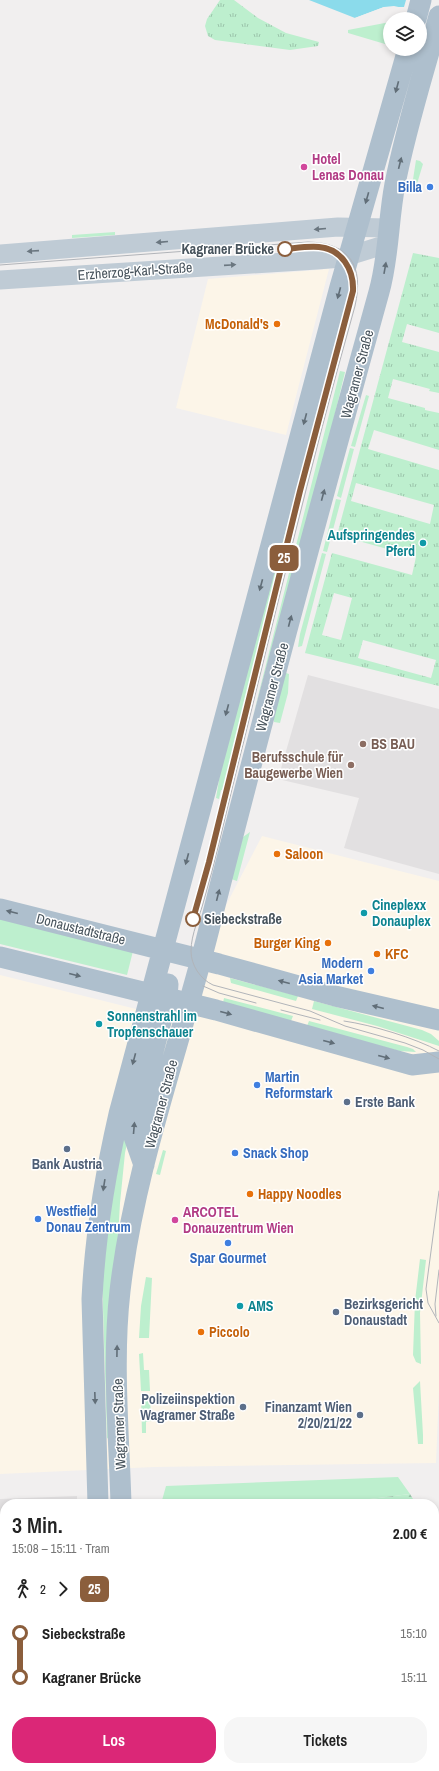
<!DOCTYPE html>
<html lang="de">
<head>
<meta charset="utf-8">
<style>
  :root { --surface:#fff; --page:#f6f6f6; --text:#222; --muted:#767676; --accent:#db2777 }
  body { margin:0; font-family:"Archivo Narrow",sans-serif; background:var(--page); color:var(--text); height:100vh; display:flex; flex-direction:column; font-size:15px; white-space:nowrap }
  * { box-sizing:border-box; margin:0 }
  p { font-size:13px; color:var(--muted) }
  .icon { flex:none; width:22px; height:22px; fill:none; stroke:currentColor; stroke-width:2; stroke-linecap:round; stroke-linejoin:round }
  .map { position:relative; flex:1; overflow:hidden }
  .side { position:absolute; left:0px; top:1499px; width:439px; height:272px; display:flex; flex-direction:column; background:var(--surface); border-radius:16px 16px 0 0; box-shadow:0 2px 6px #0003 }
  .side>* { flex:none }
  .badge { padding:0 8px; border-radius:6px; font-size:14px; line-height:26px }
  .buttons { position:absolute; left:383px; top:12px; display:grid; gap:8px }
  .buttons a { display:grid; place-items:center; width:44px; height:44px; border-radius:50%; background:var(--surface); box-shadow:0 2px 6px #0003; font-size:20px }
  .map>.badge { position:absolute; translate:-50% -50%; box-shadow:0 0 0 2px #fff }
  .legs { display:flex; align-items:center; gap:6px; height:44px; padding:0 12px; font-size:13px }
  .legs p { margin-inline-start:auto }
  .head { display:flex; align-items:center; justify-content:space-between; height:68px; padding:0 12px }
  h1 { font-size:22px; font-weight:600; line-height:30px }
  .primary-button { display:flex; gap:8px; margin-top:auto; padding:8px 12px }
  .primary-button a { flex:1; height:46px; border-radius:16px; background:var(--accent); color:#fff; font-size:16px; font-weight:600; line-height:46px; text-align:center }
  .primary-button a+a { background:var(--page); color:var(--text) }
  ul { padding:0 12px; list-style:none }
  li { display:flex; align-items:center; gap:14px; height:44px; font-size:15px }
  li i { display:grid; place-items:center; width:6px; height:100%; margin:0 5px; background:currentColor }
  li i::after { content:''; width:10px; height:10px; margin:-5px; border:3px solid; border-radius:50%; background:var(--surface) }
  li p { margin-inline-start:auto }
  li:first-child i { background:linear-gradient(#0000 50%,currentColor 0) }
  li:last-child i { background:linear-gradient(currentColor 50%,#0000 0) }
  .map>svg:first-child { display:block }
  .commercial { fill:#fcf5e8 }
  .education { fill:#e2e0e1 }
  .grass { fill:#bdefce }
  .forest { fill:url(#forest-firs) }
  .park { fill:url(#park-tufts); fill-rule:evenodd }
  .water { fill:#8bdbeb }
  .pier { fill:#f1efef }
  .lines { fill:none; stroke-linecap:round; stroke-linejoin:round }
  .secondary { stroke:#bfcbd5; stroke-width:19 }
  .primary { stroke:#aebfcd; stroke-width:21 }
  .tram { stroke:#b1b4b9; stroke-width:1 }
  .oneway { fill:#616e78 }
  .oneway2 { fill:#6b7780 }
  .line-1-casing { stroke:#fff; stroke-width:9 }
  .line-1 { stroke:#8b5e3c; stroke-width:6 }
  .hotel-dot { fill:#d1479c; stroke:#fff; stroke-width:1.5 }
  .shop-dot { fill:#3f7fe0; stroke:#fff; stroke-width:1.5 }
  .stop-1-dot { fill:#fff; stroke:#8b5e3c; stroke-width:2 }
  .food-dot { fill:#e8710a; stroke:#fff; stroke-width:1.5 }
  .culture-dot { fill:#0f9aa8; stroke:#fff; stroke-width:1.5 }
  .education-dot { fill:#8d6e63; stroke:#fff; stroke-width:1.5 }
  .service-dot { fill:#5c6f8a; stroke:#fff; stroke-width:1.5 }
  .labels { text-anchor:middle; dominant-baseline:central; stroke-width:3; stroke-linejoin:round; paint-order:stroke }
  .hotel-label { font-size:14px; font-weight:bold; fill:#b23c85; stroke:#fff; text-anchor:start }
  .shop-label { font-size:14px; font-weight:bold; fill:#366cbe; stroke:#fff; text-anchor:start }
  .stop-label { font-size:14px; font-weight:bold; fill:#47535c; stroke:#fff; text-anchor:end }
  .street-label { font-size:14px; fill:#47535c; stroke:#fff }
  .food-label { font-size:14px; font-weight:bold; fill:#c56008; stroke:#fff; text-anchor:start }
  .culture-label { font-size:14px; font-weight:bold; fill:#0d838f; stroke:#fff; text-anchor:start }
  .education-label { font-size:14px; font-weight:bold; fill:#785e54; stroke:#fff; text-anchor:start }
  .service-label { font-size:14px; font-weight:bold; fill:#4e5e75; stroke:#fff; text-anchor:start }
</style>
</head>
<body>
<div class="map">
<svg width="439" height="1771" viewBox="0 0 439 1771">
  <defs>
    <pattern id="forest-firs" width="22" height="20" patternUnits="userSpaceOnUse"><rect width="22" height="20" fill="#bdefce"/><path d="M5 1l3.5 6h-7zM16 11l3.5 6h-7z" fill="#9bc4aa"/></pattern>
    <pattern id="park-tufts" width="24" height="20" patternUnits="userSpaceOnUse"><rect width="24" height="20" fill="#bdefce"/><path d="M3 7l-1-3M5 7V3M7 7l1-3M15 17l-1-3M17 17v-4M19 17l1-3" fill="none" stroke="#9bc4aa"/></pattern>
  </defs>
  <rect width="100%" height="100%" fill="#f1efef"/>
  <path class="commercial" d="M329,269L286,435L176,408L208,279Z
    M262,836L439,881V1390L436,1463L154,1467L0,1474V975L168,1017Z"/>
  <path class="education" d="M308,675L439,709V874L344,848L359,798L278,779Z
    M77,1496V1504H5V1650L0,1651V1499Z"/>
  <path class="grass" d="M390,22V43L385,44L348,33V30Z
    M416,160L420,161L423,164L416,187L412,186Z
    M115,232V235L72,238V235Z
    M340,371L345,372L328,443L252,720Z
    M366,395L369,396L355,447L351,446Z
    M350,448L354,449L341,498L337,496Z
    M336,499L341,500L327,552L323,551Z
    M290,508H293L289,524L224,790H221L219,799L216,798L222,762Z
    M322,553L326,554L302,646L298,647L300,634Z
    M286,673L289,674L288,693L280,723L274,722V711Z
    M250,832L237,881L231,879L243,837Z
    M0,917L133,951L127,975L0,944Z
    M230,978L298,996L296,1001L231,983Z
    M224,998L293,1016L291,1021L223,1003Z
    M314,1001L422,1030L431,1034L439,1041V1046L377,1026L312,1009Z
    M309,1021L407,1047L413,1049L416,1052L399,1051L307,1026Z
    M129,1108L134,1109L125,1153L120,1203L116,1273L113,1441L107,1438L102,1276L105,1237Z
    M163,1150L166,1151L160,1175L156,1174Z
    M420,1259L426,1260L420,1313L421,1364L416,1362L413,1355L415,1301Z
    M146,1277L152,1278L149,1338H139L141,1306Z
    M143,1353L144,1370H149L150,1391H141L139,1354Z
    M420,1381L423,1435V1444H418L413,1388Z
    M150,1395L151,1421L146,1422V1433H142L141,1396Z
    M398,1477L410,1494L346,1502L299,1504H161L166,1486Z"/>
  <path class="forest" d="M410,1494L416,1504H299L346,1502Z"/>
  <path class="park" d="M220,0H234L258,18L286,33L319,42L318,46L290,50L215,40L208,36L205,26L207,19Z
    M413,253L439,258V333L407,324L402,342L439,352V393L429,391L430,389L393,379L388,398L425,408V410L439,413V450L374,430L368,449L439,470V686L305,653L332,553L412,575L416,557L337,535ZM356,483L434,505L430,524L351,501ZM334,593L352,598L341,640L322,635ZM363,640L436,660L431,678L358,658Z
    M92,1766H120V1771H92Z"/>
  <path class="water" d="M309,0H439V16L394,6L384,7L355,18Z"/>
  <path class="pier" d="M406,0H439V18L407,10L394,8L384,9L355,20L352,19L384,7H404Z"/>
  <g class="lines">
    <path class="secondary" d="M0,254L338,227L388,228
      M0,280L317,260L342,258L387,244"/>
    <path class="primary" d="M416,19L421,0
      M0,909L219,964L335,996L439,1020
      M0,957L216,1010L412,1065L439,1062
      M144,1165L132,1131L163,1014L167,998L168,984
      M98,1504L92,1299C95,1236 105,1175 119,1114L340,287L408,49
      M121,1504C119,1434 112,1361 120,1291C134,1169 178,1052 208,933C262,719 320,505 379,292C389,257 388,220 395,184C406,127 424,72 439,16
      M125,1766L126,1771
      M141,1766L142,1771"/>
    <path class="tram" d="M0,265L308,242C350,243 364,266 355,306C310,466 272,628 232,789C223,826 215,863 204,900C200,916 191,934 191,951C191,965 200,979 213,985L310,1011L345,1026L405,1043L423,1050L439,1059
      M203,986L219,993L256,1003
      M281,1010L320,1020
      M344,1021C372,1025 415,1038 439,1051
      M439,1191L426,1289L428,1303L439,1323
      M436,1316L435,1304L439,1270"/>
  </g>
  <defs><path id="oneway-solid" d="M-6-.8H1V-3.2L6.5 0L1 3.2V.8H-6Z"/></defs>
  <g class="oneway">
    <use href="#oneway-solid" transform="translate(397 87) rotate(105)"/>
    <use href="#oneway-solid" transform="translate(400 163) rotate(-76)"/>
    <use href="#oneway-solid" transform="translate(367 198) rotate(106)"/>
    <use href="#oneway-solid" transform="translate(385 268) rotate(-80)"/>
    <use href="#oneway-solid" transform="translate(339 293) rotate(105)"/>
    <use href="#oneway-solid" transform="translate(305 419) rotate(105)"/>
    <use href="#oneway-solid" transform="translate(323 495) rotate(-75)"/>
    <use href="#oneway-solid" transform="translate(261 585) rotate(105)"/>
    <use href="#oneway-solid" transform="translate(290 621) rotate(-75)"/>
    <use href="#oneway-solid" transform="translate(227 710) rotate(105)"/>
    <use href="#oneway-solid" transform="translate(187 859) rotate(105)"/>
    <use href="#oneway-solid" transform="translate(218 895) rotate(-76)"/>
    <use href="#oneway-solid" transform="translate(12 912) rotate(-166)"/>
    <use href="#oneway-solid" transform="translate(75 975) rotate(14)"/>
    <use href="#oneway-solid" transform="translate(284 982) rotate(-165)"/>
    <use href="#oneway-solid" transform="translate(378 1007) rotate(-166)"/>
    <use href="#oneway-solid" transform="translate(226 1013) rotate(15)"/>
    <use href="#oneway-solid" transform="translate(329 1042) rotate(15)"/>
    <use href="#oneway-solid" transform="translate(384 1057) rotate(15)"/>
    <use href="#oneway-solid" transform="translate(134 1059) rotate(105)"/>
    <use href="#oneway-solid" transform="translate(134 1128) rotate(-85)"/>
    <use href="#oneway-solid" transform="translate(104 1185) rotate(99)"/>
    <use href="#oneway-solid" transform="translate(117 1351) rotate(-89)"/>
    <use href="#oneway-solid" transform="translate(95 1398) rotate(88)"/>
  </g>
  <g class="oneway2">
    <use href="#oneway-solid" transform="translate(320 229) rotate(175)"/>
    <use href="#oneway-solid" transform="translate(162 242) rotate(175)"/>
    <use href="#oneway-solid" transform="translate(33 251) rotate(176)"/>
    <use href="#oneway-solid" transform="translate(230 265) rotate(-4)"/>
  </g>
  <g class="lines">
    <defs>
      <path id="line-1" d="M193,919L209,862L300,491L353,291C354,270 342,249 319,247C308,246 296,248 285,249"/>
    </defs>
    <use href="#line-1" class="line-1-casing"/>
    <use href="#line-1" class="line-1"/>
  </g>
  <g class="hotel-dot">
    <circle cx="304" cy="167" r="4"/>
    <circle cx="175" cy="1220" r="4"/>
  </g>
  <g class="shop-dot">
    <circle cx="430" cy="187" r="4"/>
    <circle cx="371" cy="971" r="4"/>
    <circle cx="257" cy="1085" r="4"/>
    <circle cx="235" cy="1153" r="4"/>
    <circle cx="38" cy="1219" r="4"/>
    <circle cx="228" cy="1243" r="4"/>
  </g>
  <g class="stop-1-dot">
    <circle cx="285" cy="249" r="7"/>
    <circle cx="193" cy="919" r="7"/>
  </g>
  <g class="food-dot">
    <circle cx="277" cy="324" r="4"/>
    <circle cx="277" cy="854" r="4"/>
    <circle cx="328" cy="943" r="4"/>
    <circle cx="377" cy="954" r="4"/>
    <circle cx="250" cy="1194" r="4"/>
    <circle cx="201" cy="1332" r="4"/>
  </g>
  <g class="culture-dot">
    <circle cx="423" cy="543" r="4"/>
    <circle cx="364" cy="913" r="4"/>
    <circle cx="99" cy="1024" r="4"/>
    <circle cx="240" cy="1306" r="4"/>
  </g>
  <g class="education-dot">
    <circle cx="363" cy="744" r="4"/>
    <circle cx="351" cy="765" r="4"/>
  </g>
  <g class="service-dot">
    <circle cx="347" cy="1102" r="4"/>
    <circle cx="67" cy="1149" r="4"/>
    <circle cx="336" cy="1312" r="4"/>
    <circle cx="243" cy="1407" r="4"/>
    <circle cx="360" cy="1415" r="4"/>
  </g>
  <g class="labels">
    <g class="hotel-label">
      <text x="312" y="159">Hotel<tspan x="312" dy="16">Lenas Donau</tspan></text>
      <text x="183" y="1212">ARCOTEL<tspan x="183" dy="16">Donauzentrum Wien</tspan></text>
    </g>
    <g class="shop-label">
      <text x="422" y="187" text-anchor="end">Billa</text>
      <text x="363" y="963" text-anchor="end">Modern<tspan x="363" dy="16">Asia Market</tspan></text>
      <text x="265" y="1077">Martin<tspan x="265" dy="16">Reformstark</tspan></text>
      <text x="243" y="1153">Snack Shop</text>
      <text x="46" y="1211">Westfield<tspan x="46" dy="16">Donau Zentrum</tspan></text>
      <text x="228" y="1258" text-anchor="middle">Spar Gourmet</text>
    </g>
    <g class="stop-label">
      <text x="274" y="249">Kagraner Brücke</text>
      <text x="204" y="919" text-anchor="start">Siebeckstraße</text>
    </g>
    <g class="street-label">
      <text transform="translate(135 271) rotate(-4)">Erzherzog-Karl-Straße</text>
      <text transform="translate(357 374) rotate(-75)">Wagramer Straße</text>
      <text transform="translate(272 687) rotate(-75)">Wagramer Straße</text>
      <text transform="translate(81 929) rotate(14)">Donaustadtstraße</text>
      <text transform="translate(161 1104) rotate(-75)">Wagramer Straße</text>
      <text transform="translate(119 1424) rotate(-92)">Wagramer Straße</text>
    </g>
    <g class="food-label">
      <text x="269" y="324" text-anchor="end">McDonald's</text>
      <text x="285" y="854">Saloon</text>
      <text x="320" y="943" text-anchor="end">Burger King</text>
      <text x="385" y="954">KFC</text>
      <text x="258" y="1194">Happy Noodles</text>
      <text x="209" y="1332">Piccolo</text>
    </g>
    <g class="culture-label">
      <text x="415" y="535" text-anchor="end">Aufspringendes<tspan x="415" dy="16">Pferd</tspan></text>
      <text x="372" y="905">Cineplexx<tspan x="372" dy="16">Donauplex</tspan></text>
      <text x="107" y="1016">Sonnenstrahl im<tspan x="107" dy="16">Tropfenschauer</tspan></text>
      <text x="248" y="1306">AMS</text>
    </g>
    <g class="education-label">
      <text x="371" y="744">BS BAU</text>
      <text x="343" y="757" text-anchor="end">Berufsschule für<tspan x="343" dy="16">Baugewerbe Wien</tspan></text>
    </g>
    <g class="service-label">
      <text x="355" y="1102">Erste Bank</text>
      <text x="67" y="1164" text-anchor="middle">Bank Austria</text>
      <text x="344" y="1304">Bezirksgericht<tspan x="344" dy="16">Donaustadt</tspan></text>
      <text x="235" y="1399" text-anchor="end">Polizeiinspektion<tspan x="235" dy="16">Wagramer Straße</tspan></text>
      <text x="352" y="1407" text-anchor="end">Finanzamt Wien<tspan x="352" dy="16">2/20/21/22</tspan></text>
    </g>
  </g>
</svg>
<div class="buttons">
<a><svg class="icon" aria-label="layers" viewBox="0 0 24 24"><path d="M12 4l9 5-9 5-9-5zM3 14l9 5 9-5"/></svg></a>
</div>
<b class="badge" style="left:284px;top:558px;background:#8b5e3c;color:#fff">25</b>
<section class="side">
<div class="head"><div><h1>3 Min.</h1><p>15:08 – 15:11 · Tram</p></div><b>2.00 €</b></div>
<div class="legs"><svg class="icon" aria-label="walk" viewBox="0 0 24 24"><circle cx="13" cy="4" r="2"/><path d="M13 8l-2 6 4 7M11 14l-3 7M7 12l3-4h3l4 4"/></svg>2<svg class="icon" aria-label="forward" viewBox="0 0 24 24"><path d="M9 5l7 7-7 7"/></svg><b class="badge" style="background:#8b5e3c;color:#fff">25</b></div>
<ul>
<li><i style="color:#8b5e3c"></i><b>Siebeckstraße</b><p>15:10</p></li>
<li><i style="color:#8b5e3c"></i><b>Kagraner Brücke</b><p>15:11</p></li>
</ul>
<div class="primary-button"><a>Los</a><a>Tickets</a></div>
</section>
</div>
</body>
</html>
